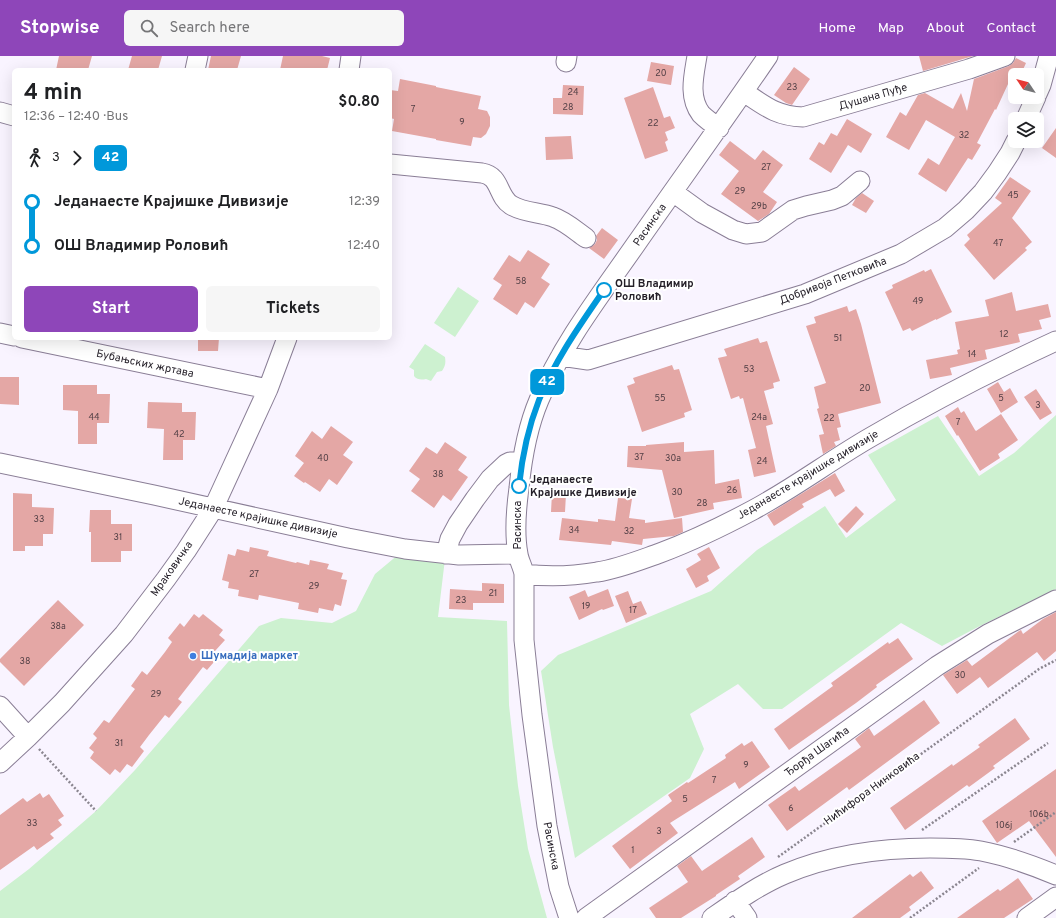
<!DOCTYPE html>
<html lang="en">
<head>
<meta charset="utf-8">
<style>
  :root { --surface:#fff; --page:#f6f6f6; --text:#202124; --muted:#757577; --accent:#8e46b9 }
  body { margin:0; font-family:Overpass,sans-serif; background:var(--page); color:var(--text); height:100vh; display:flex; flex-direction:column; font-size:15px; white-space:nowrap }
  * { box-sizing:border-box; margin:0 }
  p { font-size:13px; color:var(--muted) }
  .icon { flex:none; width:22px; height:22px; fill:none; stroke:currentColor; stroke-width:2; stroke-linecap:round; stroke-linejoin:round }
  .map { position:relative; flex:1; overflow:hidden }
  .sheet { position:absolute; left:12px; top:12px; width:380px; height:272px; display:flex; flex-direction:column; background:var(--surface); border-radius:6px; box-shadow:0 4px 16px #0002 }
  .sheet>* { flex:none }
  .badge { padding:0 8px; border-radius:6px; font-size:14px; line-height:26px }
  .needle { width:26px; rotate:305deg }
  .fabs { position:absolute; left:1008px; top:12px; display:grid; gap:8px }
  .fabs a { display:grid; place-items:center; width:36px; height:36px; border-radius:6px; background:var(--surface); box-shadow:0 4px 16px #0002; font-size:20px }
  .map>.badge { position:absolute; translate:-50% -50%; box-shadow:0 0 0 2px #fff }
  .legs { display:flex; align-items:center; gap:6px; height:44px; padding:0 12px; font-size:13px }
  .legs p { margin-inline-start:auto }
  .overview { display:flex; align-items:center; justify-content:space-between; height:68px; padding:0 12px }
  h1 { font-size:22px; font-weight:700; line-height:30px }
  .cta { display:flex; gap:8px; margin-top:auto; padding:8px 12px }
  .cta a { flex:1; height:46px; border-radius:6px; background:var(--accent); color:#fff; font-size:16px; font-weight:700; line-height:46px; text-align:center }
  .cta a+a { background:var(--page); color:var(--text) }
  ul { padding:0 12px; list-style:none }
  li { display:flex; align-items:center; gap:14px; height:44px; font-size:15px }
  li i { display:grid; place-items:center; width:6px; height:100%; margin:0 5px; background:currentColor }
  li i::after { content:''; width:10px; height:10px; margin:-5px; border:3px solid; border-radius:50%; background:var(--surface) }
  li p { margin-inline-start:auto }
  li:first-child i { background:linear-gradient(#0000 50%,currentColor 0) }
  li:last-child i { background:linear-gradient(currentColor 50%,#0000 0) }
  header { display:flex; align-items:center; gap:24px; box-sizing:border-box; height:56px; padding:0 20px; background:var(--accent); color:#fff }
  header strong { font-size:19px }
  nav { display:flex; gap:22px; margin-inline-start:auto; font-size:14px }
  .search { width:280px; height:36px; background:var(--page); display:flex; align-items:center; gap:10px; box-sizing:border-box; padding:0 14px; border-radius:6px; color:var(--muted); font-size:15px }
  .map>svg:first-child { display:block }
  .green { fill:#cdf1d0 }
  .building { fill:#e4a7a5 }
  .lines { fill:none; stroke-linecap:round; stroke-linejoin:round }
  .minor-casing { stroke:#8a7e96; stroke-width:21 }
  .path { stroke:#8b8690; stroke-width:2.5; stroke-dasharray:2 2; stroke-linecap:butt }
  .minor { stroke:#fff; stroke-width:19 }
  .line-1-casing { stroke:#fff; stroke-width:9 }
  .line-1 { stroke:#0098da; stroke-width:6 }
  .stop-1-dot { fill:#fff; stroke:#0098da; stroke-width:2 }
  .shop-dot { fill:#3f7fe0; stroke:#fff; stroke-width:1.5 }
  .labels { text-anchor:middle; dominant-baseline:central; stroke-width:4; stroke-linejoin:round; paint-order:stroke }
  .number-label { font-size:9px; fill:#534046 }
  .street-label { font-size:11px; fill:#231e27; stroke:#fff }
  .stop-label { font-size:11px; font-weight:bold; fill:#231e27; stroke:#fff; text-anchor:start }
  .shop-label { font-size:11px; font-weight:bold; fill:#366cbe; stroke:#fff; text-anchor:start }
</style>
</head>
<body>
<header>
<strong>Stopwise</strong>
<div class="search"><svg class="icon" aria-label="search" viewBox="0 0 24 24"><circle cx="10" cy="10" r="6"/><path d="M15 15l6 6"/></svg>Search here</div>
<nav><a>Home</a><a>Map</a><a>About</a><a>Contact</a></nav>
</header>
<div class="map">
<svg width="1056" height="862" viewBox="0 0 1056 862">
  <rect width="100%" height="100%" fill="#f9f4ff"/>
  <path class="green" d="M458,231L479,245L455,281L434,267Z
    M425,288L445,301C446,308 445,310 442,315L437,316L431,325L426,323C422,324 417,324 414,320V314L409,311Z
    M1056,359V533L976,572L942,590L901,567L782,653H763L738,628L690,658L704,693L690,722L575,802L553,691L541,615L558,599L711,535L757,494L825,450L846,482L896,444L868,399L938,360L979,420L1014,397Z
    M405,493L445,503L438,561L507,565L509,649L518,730L528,793L547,862H0V835L29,813L96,755L135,714L259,570L281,562L332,567L356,555L375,518Z"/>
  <path class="building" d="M59,0H92L88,14H56Z
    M132,0H162L158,14H128Z
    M211,0H241L237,14H208Z
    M283,0H322L330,2L327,14H280Z
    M919,0H973L923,15Z
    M1016,2L1026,7L1021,18L1014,15L996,54L995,53L977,87L981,89L972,104L968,102L946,136L918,118L928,102L939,109L955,81L926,64L909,94L886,81L900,56L906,60L918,39L925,37L953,53L961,37L967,55L974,23L1009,10L1013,7Z
    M651,6L674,10L671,29L647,25Z
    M794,11L810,23L792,49L786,47L774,39Z
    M400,23L436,30V31L481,40L478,53L487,55L490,61V70L486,78L481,82L473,81L471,90L436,84V83L392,75L394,63L390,62V34L398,35Z
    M563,29L584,30L583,59L553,58V42H562Z
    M653,31L664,62L670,60L675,72L665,76L668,84L665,86L668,95L645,103L624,42Z
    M847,63L872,78L861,97L848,89L831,117L809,103L819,86L824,89L831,77L837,80Z
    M1056,72V102L1042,92Z
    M571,80L573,103L546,104L545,81Z
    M730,85L755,104L763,94L783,109L763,136L777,146L769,158L758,165L721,138L739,115L719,99Z
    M1010,121L1031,135L1012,162L1032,186L1025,192L1027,194L994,224L964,189L970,183L967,179L1002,147L995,142Z
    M862,137L874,145L866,157L852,149L856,142Z
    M602,172L618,184L604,203L589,192L595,188L597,184L596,180Z
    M528,194L550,208L541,222L550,228L534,252L525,246L517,259L493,243L502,229L493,223L509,199L520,206Z
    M931,213L952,256L936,264V263L912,275L910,272L903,275L885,236L893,232L892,229L924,214L925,216Z
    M1012,236L1016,255L1048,248L1051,261L1039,264L1042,273L1018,278L1020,286L985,294L987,303L950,312L952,319L930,323L926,304L958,298L957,294L960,293L955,266L989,260L985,244Z
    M847,250L849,256L856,253L861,268L881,347L838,358L841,371L837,372L840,384L834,386L836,390L823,398L819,379L824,378L817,353L819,352L814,331L826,327L806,270L816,267L814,261Z
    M198,282H219L218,295H198Z
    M758,282L760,287L767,285L780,325L773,327L774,332L764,335L773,368L766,370L776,416L754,421L748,394L756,392L743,342L740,343L739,340L731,343L718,302L727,300L724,293Z
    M672,309L674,314L679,313L692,354L684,357L685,361L642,376L627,330L635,327L633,322Z
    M0,321H19V349L0,348Z
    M998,326L1004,336L1010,332L1018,346L1001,357L987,333Z
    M63,329H97V338H110L109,367H97V388H78V355L63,354Z
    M1036,333L1052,357L1040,364L1024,341Z
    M148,346L182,347V356H196L195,384H183V404H163L164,373L147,372Z
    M958,351L961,357L964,355L975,374L976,375L1001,358L1018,384L998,398L1000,402L980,415L958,379L957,380L945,360Z
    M331,370L353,386L343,399L353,406L337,429L329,423L320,436L305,426L304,427L294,420L304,407L295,400L312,375L322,383Z
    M445,386L467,401L458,414L468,421L451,445L443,439L434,452L411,435L420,423L409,415L426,391L437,398Z
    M684,386V396L714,394L715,428L739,423L742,442L713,447L714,453L674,462L662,414L627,411L628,390H646V389Z
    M835,417L845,435L835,441L830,433L802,448L804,451L774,470L767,459Z
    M13,437L32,438V451L54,452L53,478H43V490H25V495H13Z
    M552,437L566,438L565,456H551Z
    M618,442L632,443L629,462L645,464V467L682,462L683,476L674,480L643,483L642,489L612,485L611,489L559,484L562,462L598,466V463L615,465Z
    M856,450L864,458L847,477L838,468Z
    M90,454H111V468H132V495H121V506H91V476H89Z
    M250,491L269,495L267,500L296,507L297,506L309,509L310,504L329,508L327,513L343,517L341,523L347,524L341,550L335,548L333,555L319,552L318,557L298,553L299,547L259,539L258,544L238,540L239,534L228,532L229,526L222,524L228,498L235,500L237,493L249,496Z
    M709,491L720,512L707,520L709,525L696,532L686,513L701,504L697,498Z
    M482,527L504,528V547H473V554L449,553L450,533L482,535Z
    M608,533L614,550L603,554L602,553L579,564L569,541L585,534L588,541Z
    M628,535L633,548L641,545L647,558L626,567L615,540Z
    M58,544L84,569L24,630L0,606V603Z
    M1056,556V595L1044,605L1037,596L988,632L980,621L957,638L943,619L967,604L972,610L1019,575L1021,574L1023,578L1043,563Z
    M194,558L199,562L203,558L223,574L219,579L225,584L215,595L220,599L207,614L203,611L178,643L182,646L169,662L165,659L149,679L140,691L144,695L132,711L127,708L120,717L115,713L110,719L90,702L94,696L89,692L97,682L93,678L104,664L109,667L135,633L131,630L142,615L147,619L165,596L172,586L168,582L180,567L184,571Z
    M898,582L913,603L876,629L877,631L856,647L789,694L774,673L833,630L831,627L888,586L889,588Z
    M924,644L940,667L849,734L847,731L787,775L768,749L795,730L799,735L861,691L855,683L869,672L874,680Z
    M1015,662L1030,683L993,710L995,712L969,731L967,729L905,774L890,752L952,708L953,710L980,691L978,689Z
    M752,685L770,711L739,733L735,726L670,767L678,777L630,813L612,790L672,745L668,739L687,726L688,727L726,702L725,699L742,687L744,690Z
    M1056,713V801L1029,765L997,787L982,765Z
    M40,737L43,742L49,738L64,760L58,764L62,769L50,778L54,782L37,794L34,790L0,814V759L23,742L27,746Z
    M752,781L765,801L738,820L740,823L716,839V840L681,862H656L649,852L688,826L677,810L691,800L702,815Z
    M921,815L934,832L909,851L911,854L900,862H852L910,818L913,821Z
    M1018,822L1033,843L1004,862H957L998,833L1000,835Z"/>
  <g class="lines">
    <defs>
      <path id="minor" d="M697,0C694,19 688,41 701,58C706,63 713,68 719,72
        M566,6L567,0
        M195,14L198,0
        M349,14L351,0
        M744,36C765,50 776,60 803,61L969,13L1005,0
        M1037,38L1041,29L1049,0
        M0,56L14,60
        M1026,63L1036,41
        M390,108L482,117C501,120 497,140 511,149C524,157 540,156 553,161C565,165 576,175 586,182
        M673,136L702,157L733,174L746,178L762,176L793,154L806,150L832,144L842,140L860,125
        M0,277L14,280
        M22,282L268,333
        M561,300L588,304L805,238L901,198L945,172L966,154L983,136L997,117L1010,97L1016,85
        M0,407L154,439L348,482L405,493L459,499L517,498
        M446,498L450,483L458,468L475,443L490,423L506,408L510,406H522
        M524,518C548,521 573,520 597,516C618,513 640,504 660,497C692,485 723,470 753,454C794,432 831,404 871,381C931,346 993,314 1056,285
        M0,650L28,681
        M0,707L28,681L62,647L124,578L166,523L186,495L213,453L268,333L287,282
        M735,845L747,862
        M569,862L559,831L547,770L532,659L524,584V518C523,511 519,505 518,498C514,477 516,454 519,432C522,402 527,372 539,344C562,288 602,237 636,188C680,125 725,63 768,0
        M586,862L937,610L988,578L1056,544
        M712,862C735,846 759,829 785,818C830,799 880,792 930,792C946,792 964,792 981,795C1007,800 1032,809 1056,819
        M1027,862L1056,841"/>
    </defs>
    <use href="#minor" class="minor-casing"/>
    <path class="path" d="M39,693L96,755
      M922,774L1048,687
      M1014,786L1056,756
      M778,801L1017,629L1039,613L1056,604
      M910,862L979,812"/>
    <use href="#minor" class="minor"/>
  </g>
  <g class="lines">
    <defs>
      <path id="line-1" d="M519,430C522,401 528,372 539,344C555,304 580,269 604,234"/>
    </defs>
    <use href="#line-1" class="line-1-casing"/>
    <use href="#line-1" class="line-1"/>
  </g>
  <g class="stop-1-dot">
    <circle cx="604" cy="234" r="7"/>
    <circle cx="519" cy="430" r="7"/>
  </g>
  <circle class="shop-dot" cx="193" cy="600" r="4"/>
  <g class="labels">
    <g class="number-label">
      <text x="661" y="17">20</text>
      <text x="792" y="31">23</text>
      <text x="573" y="36">24</text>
      <text x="568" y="51">28</text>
      <text x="413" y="53">7</text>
      <text x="462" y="66">9</text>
      <text x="653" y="67">22</text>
      <text x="964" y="79">32</text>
      <text x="766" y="111">27</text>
      <text x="740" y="135">29</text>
      <text x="1013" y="139">45</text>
      <text x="759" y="150">29b</text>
      <text x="998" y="187">47</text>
      <text x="521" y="225">58</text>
      <text x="918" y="245">49</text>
      <text x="1004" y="278">12</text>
      <text x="838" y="282">51</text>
      <text x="972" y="298">14</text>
      <text x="749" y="313">53</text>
      <text x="865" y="332">20</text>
      <text x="660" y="342">55</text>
      <text x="1001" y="342">5</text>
      <text x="1038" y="349">3</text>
      <text x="94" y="361">44</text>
      <text x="759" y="361">24a</text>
      <text x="829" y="362">22</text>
      <text x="958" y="366">7</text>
      <text x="179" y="378">42</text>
      <text x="639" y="401">37</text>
      <text x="323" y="402">40</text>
      <text x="673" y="402">30a</text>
      <text x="762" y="405">24</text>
      <text x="438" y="418">38</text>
      <text x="732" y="434">26</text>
      <text x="677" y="436">30</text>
      <text x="702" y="447">28</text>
      <text x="39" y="463">33</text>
      <text x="574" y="474">34</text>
      <text x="629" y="475">32</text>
      <text x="118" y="481">31</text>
      <text x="254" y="518">27</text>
      <text x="314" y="530">29</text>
      <text x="493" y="537">21</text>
      <text x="461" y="544">23</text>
      <text x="586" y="550">19</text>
      <text x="633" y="554">17</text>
      <text x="58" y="570">38a</text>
      <text x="25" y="605">38</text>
      <text x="960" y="619">30</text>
      <text x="156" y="638">29</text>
      <text x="119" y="687">31</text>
      <text x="746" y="709">9</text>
      <text x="714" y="724">7</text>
      <text x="685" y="743">5</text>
      <text x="791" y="752">6</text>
      <text x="1039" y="758">106b</text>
      <text x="32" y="767">33</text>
      <text x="1004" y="769">106j</text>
      <text x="659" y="775">3</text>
      <text x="633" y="794">1</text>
    </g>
    <g class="street-label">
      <text transform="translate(873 41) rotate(-16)">Душана Пуђе</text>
      <text transform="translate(650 169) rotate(-55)">Расинска</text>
      <text transform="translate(833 225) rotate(-21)">Добривоја Петковића</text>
      <text transform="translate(145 308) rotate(12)">Бубањских жртава</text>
      <text transform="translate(808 419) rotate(-31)">Једанаесте крајишке дивизије</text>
      <text transform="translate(258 462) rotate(12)">Једанаесте крајишке дивизије</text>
      <text transform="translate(518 469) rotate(-90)">Расинска</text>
      <text transform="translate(172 513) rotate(-55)">Мраковичка</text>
      <text transform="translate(817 696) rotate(-36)">Ђорђа Шагића</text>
      <text transform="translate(872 733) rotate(-36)">Нићифора Нинковића</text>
      <text transform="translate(551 790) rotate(79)">Расинска</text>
    </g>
    <g class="stop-label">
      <text x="615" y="228">ОШ Владимир<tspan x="615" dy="13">Роловић</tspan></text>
      <text x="530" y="424">Једанаесте<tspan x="530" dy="13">Крајишке Дивизије</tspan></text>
    </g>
    <g class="shop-label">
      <text x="201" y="600">Шумадија маркет</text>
    </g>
  </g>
</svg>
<div class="fabs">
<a><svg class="needle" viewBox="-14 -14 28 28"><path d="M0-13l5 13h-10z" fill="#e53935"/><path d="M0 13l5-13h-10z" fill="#757577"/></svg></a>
<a><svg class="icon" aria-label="layers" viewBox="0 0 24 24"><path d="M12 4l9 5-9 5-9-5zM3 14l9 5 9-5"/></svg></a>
</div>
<b class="badge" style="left:547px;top:326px;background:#0098da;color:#fff">42</b>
<section class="sheet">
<div class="overview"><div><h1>4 min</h1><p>12:36 – 12:40 · Bus</p></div><b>$0.80</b></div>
<div class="legs"><svg class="icon" aria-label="walk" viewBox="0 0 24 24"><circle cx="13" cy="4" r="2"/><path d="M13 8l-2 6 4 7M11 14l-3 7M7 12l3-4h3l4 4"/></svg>3<svg class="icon" aria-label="forward" viewBox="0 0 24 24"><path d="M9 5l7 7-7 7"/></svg><b class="badge" style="background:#0098da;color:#fff">42</b></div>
<ul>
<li><i style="color:#0098da"></i><b>Једанаесте Крајишке Дивизије</b><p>12:39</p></li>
<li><i style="color:#0098da"></i><b>ОШ Владимир Роловић</b><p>12:40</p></li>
</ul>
<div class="cta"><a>Start</a><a>Tickets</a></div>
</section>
</div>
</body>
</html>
